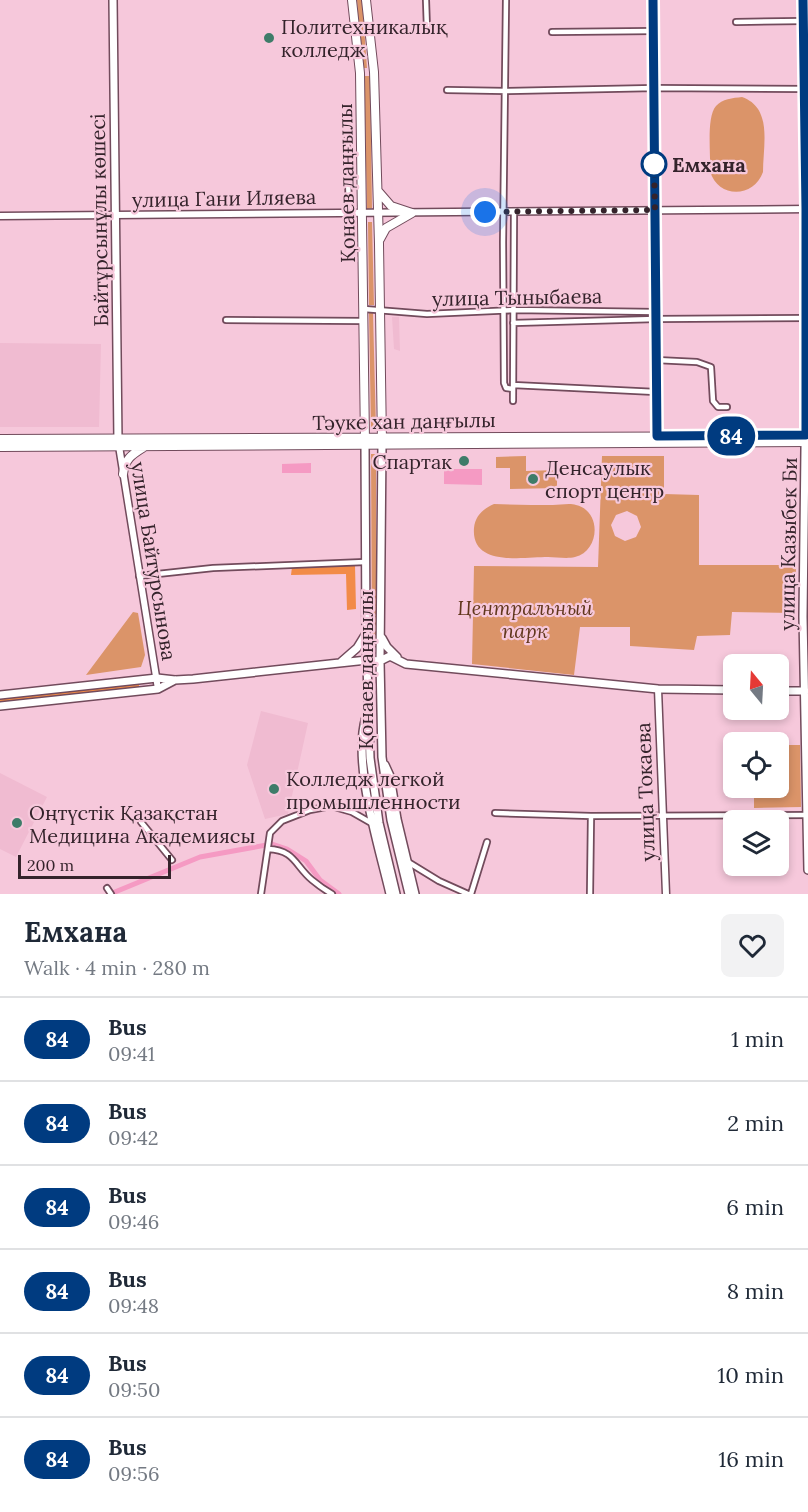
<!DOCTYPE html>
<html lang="en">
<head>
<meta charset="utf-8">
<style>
  :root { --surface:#fff; --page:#f2f2f3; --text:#1f2937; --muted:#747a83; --line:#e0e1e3 }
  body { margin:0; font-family:Lora,serif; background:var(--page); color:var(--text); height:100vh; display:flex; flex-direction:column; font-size:22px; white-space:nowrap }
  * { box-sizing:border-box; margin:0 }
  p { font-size:20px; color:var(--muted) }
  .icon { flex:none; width:33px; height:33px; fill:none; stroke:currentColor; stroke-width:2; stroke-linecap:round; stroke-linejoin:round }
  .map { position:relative; height:894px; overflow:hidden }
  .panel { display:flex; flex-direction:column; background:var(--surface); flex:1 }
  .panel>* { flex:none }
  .badge { padding:0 12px; border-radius:20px; font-size:21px; line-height:39px }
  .needle { width:39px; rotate:342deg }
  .controls { position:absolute; left:723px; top:654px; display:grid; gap:12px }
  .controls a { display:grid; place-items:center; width:66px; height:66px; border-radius:9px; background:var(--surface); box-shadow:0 3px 9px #0003; font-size:30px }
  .scale { position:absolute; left:18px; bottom:15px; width:153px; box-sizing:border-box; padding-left:6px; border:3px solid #34232b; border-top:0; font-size:16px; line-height:21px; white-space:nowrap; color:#34232b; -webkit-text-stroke:4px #f6c8db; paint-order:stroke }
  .you { position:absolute; width:30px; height:30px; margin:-15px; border:4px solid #fff; border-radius:50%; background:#1a73e8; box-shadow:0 0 0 9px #1a73e833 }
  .map>.badge { position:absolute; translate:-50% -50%; box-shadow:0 0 0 3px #fff }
  .round { display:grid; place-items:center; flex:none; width:63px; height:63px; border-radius:9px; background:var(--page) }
  .summary { display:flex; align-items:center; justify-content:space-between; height:102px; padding:0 24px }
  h1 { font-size:28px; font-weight:700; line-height:45px }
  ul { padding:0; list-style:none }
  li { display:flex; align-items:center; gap:18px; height:84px; padding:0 24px; border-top:2px solid var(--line) }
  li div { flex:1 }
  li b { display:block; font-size:22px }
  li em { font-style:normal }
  li .badge { min-width:66px; font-weight:700; text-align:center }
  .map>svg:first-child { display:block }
  .built { fill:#f0bbd1 }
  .green { fill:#db9469; fill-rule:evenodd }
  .forest { fill:#f28b48 }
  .water { fill:#f59ac3 }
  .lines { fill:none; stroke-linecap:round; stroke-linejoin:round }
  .canal { stroke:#f59ac3; stroke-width:5 }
  .minor-casing { stroke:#724b5c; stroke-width:8 }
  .tertiary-casing { stroke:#724b5c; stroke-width:9 }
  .secondary-casing { stroke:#724b5c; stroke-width:10 }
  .primary-casing { stroke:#724b5c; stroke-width:10 }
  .minor { stroke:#fff; stroke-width:4.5 }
  .tertiary { stroke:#fff; stroke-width:6 }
  .secondary { stroke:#fff; stroke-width:7 }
  .primary { stroke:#fff; stroke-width:8 }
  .line-casing { stroke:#fff; stroke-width:14 }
  .line { stroke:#003b80; stroke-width:9 }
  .walk { stroke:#34232b; stroke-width:6; stroke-dasharray:0 10.8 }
  .poi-dot { fill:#3e7c69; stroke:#f6c8db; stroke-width:2 }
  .stop-dot { fill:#fff; stroke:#003b80; stroke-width:3 }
  .labels { text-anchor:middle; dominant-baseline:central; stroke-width:4.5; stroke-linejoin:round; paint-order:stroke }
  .poi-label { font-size:20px; fill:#34232b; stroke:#f6c8db; text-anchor:start }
  .stop-label { font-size:20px; font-weight:bold; fill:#34232b; stroke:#f6c8db; text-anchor:start }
  .street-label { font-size:20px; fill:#34232b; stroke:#f6c8db }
  .park-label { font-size:20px; font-style:italic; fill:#61371c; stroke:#f6c8db }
</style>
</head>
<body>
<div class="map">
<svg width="808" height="894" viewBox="0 0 808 894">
  <rect width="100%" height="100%" fill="#f6c8db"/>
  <path class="built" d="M392,317H399L400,351L394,349Z
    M0,343L101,344L99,427H0Z
    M261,711L308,723L288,814L265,819L247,765Z
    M0,773L47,797L16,857L0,849Z"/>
  <path class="green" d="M357,0H362L367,68H362Z
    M364,76H370L372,208L367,209Z
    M742,97C773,108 763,145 763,172C754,198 718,199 710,171C711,156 706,117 716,106C722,99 733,98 742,97Z
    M368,222H372L374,305H369Z
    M369,313H373L376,429H371Z
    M371,454H376V647H372Z
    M526,456V471L557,470V488L510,489V468H496V457Z
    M602,456H664V494L699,495V565H796L795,613L732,612L730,635L697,636L694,650L630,646V627H580L574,675L472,664L474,566L598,567ZM627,511L637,516L641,527L636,537L625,541L615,536L611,525L616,515Z
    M494,504C514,505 534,505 553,505C560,505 570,503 576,505C602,511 600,551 575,557C567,559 556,557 548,557C523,557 471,567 474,528C475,516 483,509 494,504Z
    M133,612L138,613L145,655L141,667L86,675Z
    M779,745H800L801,807L754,808V788H778Z"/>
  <path class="forest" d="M355,565L356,609L347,610L346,574L291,575L292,567Z
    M138,680L140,690L0,705V697Z"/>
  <path class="water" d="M311,463V473H282V464Z
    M444,469H482V485L444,484Z"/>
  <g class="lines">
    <path class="canal" d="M110,894L200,857L272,844L287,849L306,861L320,880L339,894"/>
    <defs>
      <path id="minor" d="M426,0L427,29
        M506,0L503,242L504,383L506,388L513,389
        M736,22L803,21
        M552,32L654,31
        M447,90L506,91L655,88L808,89
        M347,140L349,213
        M364,309L427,314L514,310L656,312
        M226,320L364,321
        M513,323L656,319L806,318
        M656,360L697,362L711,367L713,401L718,407H727
        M513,385L656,392
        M513,401L514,212
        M139,576L213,568L365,562
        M495,813L591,816L807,815
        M141,822L172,860
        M268,849C295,850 295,866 312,880C318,885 325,890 332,894
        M408,862L439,881L468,894
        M107,888L111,894
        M261,894L270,833L282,821L310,810L331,806L352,812L373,824
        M471,894L487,842
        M590,894L591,816"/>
      <path id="tertiary" d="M0,216L808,209
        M119,446L158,689
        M658,689L666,894"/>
      <path id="secondary" d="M113,0L118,441
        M653,0L656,441
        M803,0L806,366L803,617L808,870
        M365,444L366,633L370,758L379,823L396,894
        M382,444L380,661L382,757L391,820L409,894
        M382,638L387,647L397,657
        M341,662L357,648L365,635
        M778,691H805
        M0,695L157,678L175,680L193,679L367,660L380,661L390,656L406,664L658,689L734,690
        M0,706L158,689L175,680
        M366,717C352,764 379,846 390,894
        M385,765L390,776L397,819L415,894"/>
      <path id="primary" d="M352,0L360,73L365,442
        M366,0L374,72L379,244L382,442
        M378,191L391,206L412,213L386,228L380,239
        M0,439L808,436
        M0,447L808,442
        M123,474C125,459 131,455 144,447"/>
    </defs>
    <use href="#minor" class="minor-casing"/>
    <use href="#tertiary" class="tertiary-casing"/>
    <use href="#secondary" class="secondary-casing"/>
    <use href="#primary" class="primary-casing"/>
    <use href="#minor" class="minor"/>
    <use href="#tertiary" class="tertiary"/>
    <use href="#secondary" class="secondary"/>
    <use href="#primary" class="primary"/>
  </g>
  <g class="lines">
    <defs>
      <path id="line" d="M653,0L657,436L806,435V209L803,0"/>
    </defs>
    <use href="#line" class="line-casing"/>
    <use href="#line" class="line"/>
    <path class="walk" d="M485,212L655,210L654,164"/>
  </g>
  <g class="poi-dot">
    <circle cx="269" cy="38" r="6"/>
    <circle cx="464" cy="461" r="6"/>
    <circle cx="533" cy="479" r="6"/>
    <circle cx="274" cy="789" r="6"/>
    <circle cx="17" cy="823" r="6"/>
  </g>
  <circle class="stop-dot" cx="654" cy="164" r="12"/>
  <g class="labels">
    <g class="poi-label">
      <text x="281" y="26">Политехникалық<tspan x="281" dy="23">колледж</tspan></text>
      <text x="452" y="461" text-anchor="end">Спартак</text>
      <text x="545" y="467">Денсаулык<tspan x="545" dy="23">спорт центр</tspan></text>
      <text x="286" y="778">Колледж легкой<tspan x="286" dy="23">промышленности</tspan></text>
      <text x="29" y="812">Оңтүстік Қазақстан<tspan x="29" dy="23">Медицина Академиясы</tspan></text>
    </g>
    <g class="stop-label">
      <text x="672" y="164">Емхана</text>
    </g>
    <g class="street-label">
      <text transform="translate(346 183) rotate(-91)">Қонаев даңғылы</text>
      <text transform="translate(224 198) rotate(-1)">улица Гани Иляева</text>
      <text transform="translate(99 220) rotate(-91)">Байтұрсынұлы көшесі</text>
      <text transform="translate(517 297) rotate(-1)">улица Тыныбаева</text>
      <text transform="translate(404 421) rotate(-1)">Тәуке хан даңғылы</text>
      <text transform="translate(788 544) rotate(-89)">улица Казыбек Би</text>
      <text transform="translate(154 561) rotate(81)">улица Байтурсынова</text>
      <text transform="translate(365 670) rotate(-90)">Қонаев даңғылы</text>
      <text transform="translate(645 792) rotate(-92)">улица Токаева</text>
    </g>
    <g class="park-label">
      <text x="525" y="607">Центральный<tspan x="525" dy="23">парк</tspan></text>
    </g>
  </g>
</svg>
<div class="controls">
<a><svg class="needle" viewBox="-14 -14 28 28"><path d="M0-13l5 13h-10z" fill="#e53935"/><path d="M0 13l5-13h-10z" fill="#747a83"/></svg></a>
<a><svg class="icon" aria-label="locate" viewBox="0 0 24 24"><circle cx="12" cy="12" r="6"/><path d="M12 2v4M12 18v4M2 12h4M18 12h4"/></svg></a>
<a><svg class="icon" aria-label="layers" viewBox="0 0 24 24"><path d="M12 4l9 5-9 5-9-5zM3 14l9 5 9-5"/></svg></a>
</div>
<div class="scale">200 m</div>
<div class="you" style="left:485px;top:212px"></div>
<b class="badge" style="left:731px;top:436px;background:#003b80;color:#fff">84</b>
</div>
<section class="panel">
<div class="summary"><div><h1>Емхана</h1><p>Walk · 4 min · 280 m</p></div><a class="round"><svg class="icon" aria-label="heart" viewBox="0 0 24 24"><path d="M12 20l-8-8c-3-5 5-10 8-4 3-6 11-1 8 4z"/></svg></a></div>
<ul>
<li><span class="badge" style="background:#003b80;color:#fff">84</span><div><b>Bus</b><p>09:41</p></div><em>1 min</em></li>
<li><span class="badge" style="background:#003b80;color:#fff">84</span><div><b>Bus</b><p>09:42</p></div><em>2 min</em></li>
<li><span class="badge" style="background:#003b80;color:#fff">84</span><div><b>Bus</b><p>09:46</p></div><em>6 min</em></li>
<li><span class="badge" style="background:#003b80;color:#fff">84</span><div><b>Bus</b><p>09:48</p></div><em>8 min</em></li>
<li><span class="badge" style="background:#003b80;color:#fff">84</span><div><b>Bus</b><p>09:50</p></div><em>10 min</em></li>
<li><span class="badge" style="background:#003b80;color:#fff">84</span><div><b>Bus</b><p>09:56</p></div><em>16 min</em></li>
</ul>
</section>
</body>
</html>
